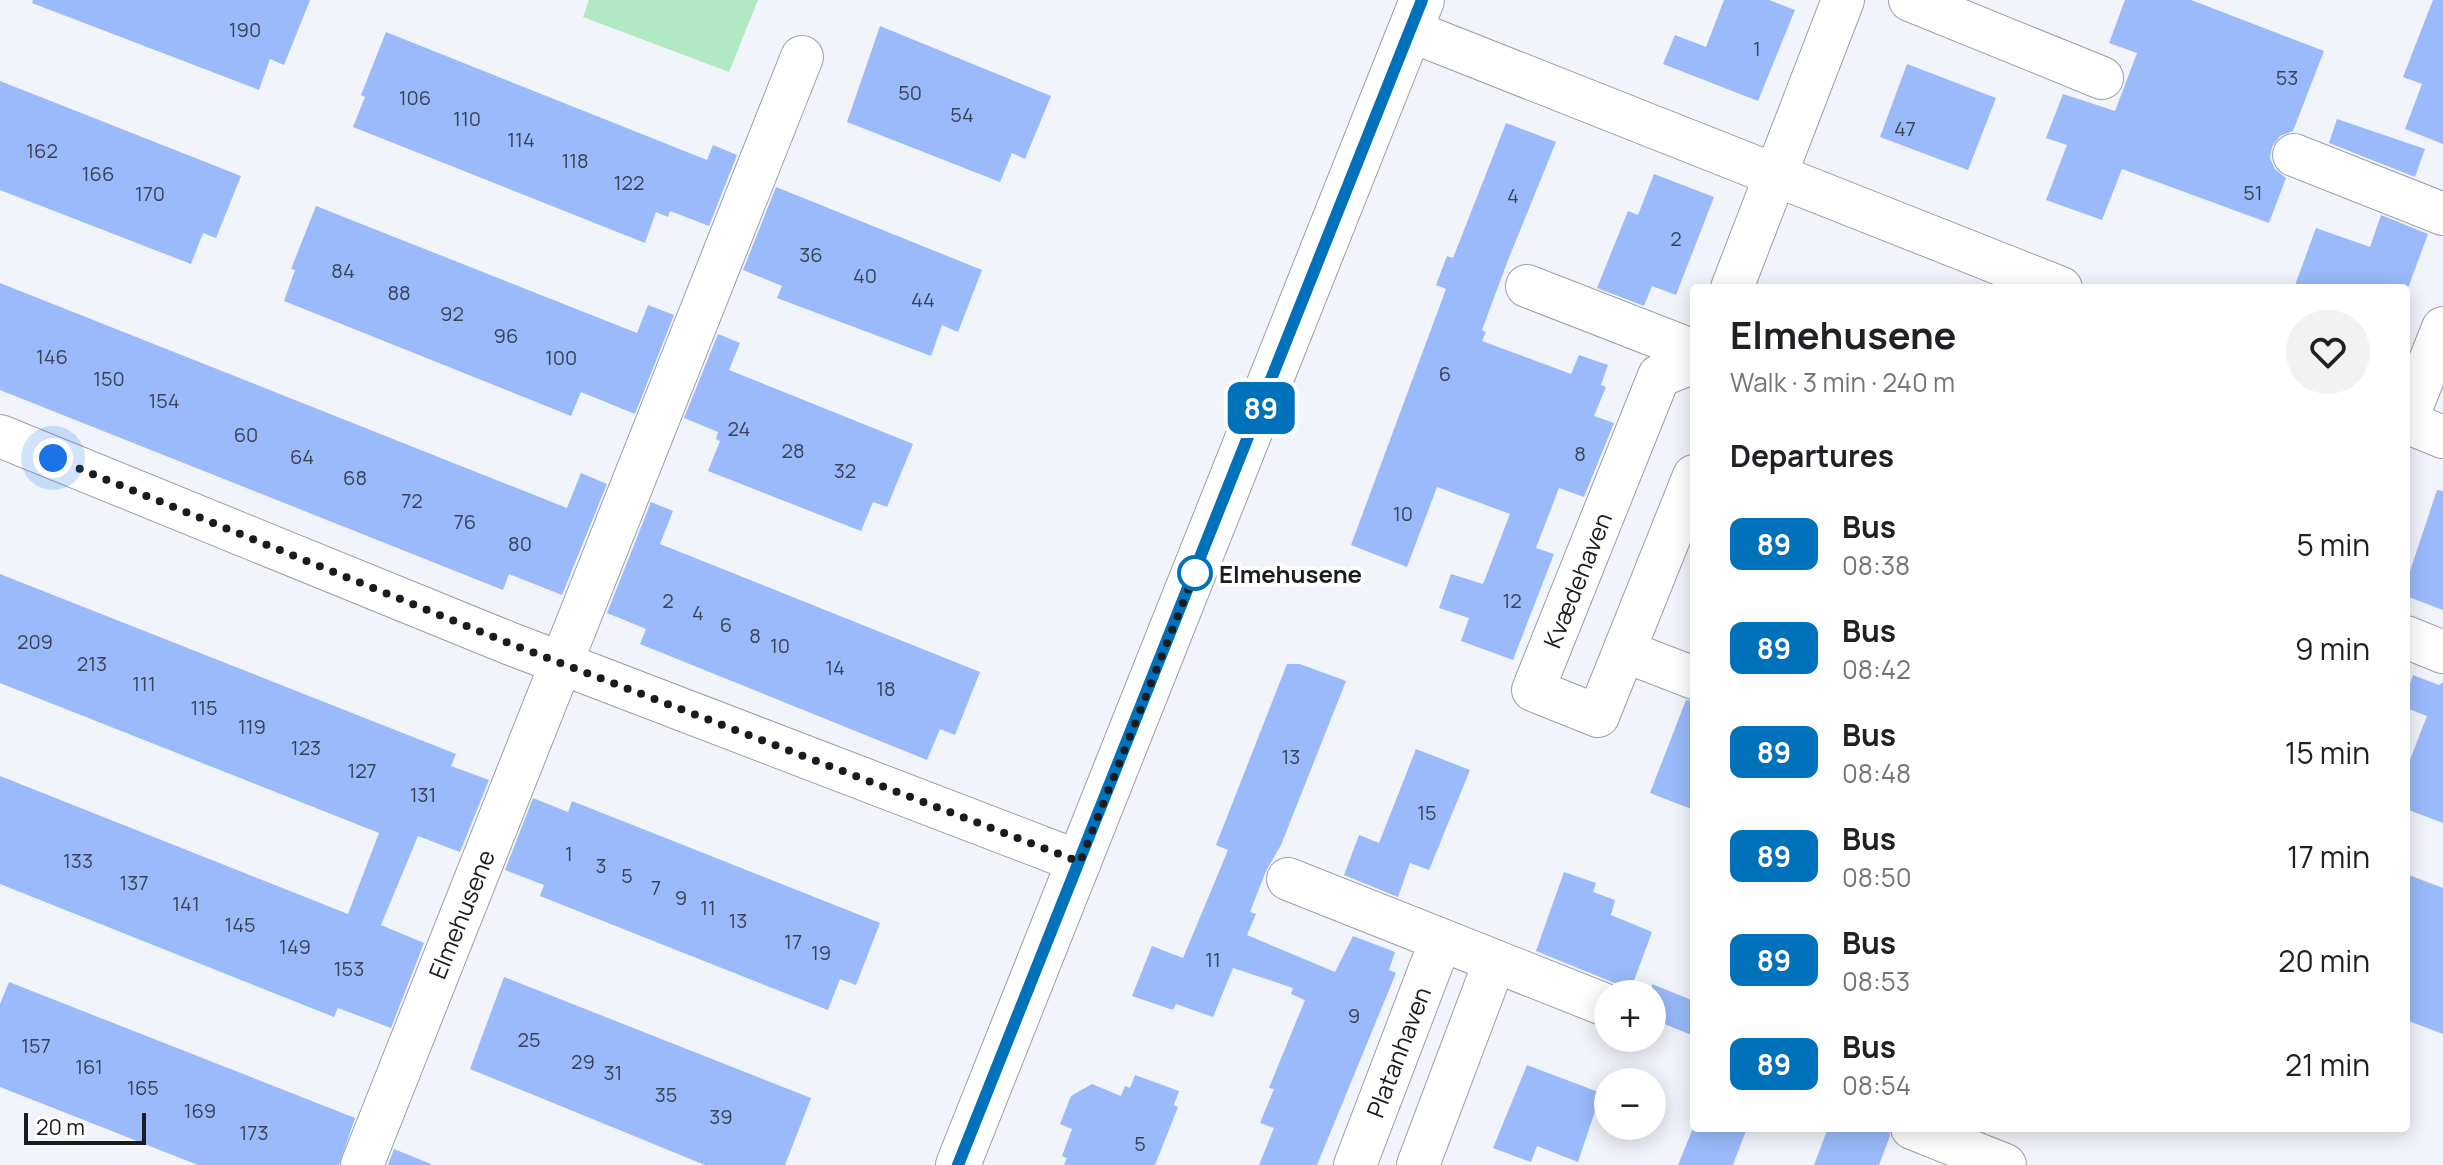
<!DOCTYPE html>
<html lang="en">
<head>
<meta charset="utf-8">
<style>
  :root { --surface:#fff; --page:#f2f2f2; --text:#202124; --muted:#757577 }
  body { margin:0; font-family:Manrope,sans-serif; background:var(--page); color:var(--text); height:100vh; display:flex; flex-direction:column; font-size:30px; white-space:nowrap }
  * { box-sizing:border-box; margin:0 }
  p { font-size:26px; color:var(--muted) }
  .icon { flex:none; width:44px; height:44px; fill:none; stroke:currentColor; stroke-width:2; stroke-linecap:round; stroke-linejoin:round }
  .map { position:relative; flex:1; overflow:hidden }
  .drawer { position:absolute; left:1690px; top:284px; width:720px; height:848px; display:flex; flex-direction:column; background:var(--surface); border-radius:8px; box-shadow:0 4px 20px #0003 }
  .drawer>* { flex:none }
  .badge { padding:0 16px; border-radius:12px; font-size:28px; line-height:52px }
  .controls { position:absolute; left:1594px; top:980px; display:grid; gap:16px }
  .controls a { display:grid; place-items:center; width:72px; height:72px; border-radius:50%; background:var(--surface); box-shadow:0 4px 20px #0003; font-size:40px }
  .scale { position:absolute; left:24px; bottom:20px; width:122px; box-sizing:border-box; padding-left:8px; border:4px solid #1a1b1d; border-top:0; font-size:22px; line-height:28px; white-space:nowrap; color:#1a1b1d; -webkit-text-stroke:6px #fff; paint-order:stroke }
  .you { position:absolute; width:40px; height:40px; margin:-20px; border:6px solid #fff; border-radius:50%; background:#1a73e8; box-shadow:0 0 0 12px #1a73e833 }
  .map>.badge { position:absolute; translate:-50% -50%; box-shadow:0 0 0 4px #fff }
  h2 { padding:0 40px; font-size:30px; line-height:72px }
  .round { display:grid; place-items:center; flex:none; width:84px; height:84px; border-radius:42px; background:var(--page) }
  .overview { display:flex; align-items:center; justify-content:space-between; height:136px; padding:0 40px }
  h1 { font-size:38px; font-weight:700; line-height:60px }
  ul { padding:0; list-style:none }
  li { display:flex; align-items:center; gap:24px; height:104px; padding:0 40px }
  li div { flex:1 }
  li b { display:block; font-size:30px }
  li em { font-style:normal }
  li .badge { min-width:88px; font-weight:700; text-align:center }
  .map>svg:first-child { display:block }
  .green { fill:#b1e9c3 }
  .building { fill:#9abafb }
  .lines { fill:none; stroke-linecap:round; stroke-linejoin:round }
  .minor-casing { stroke:#9c9fa5; stroke-width:44 }
  .tertiary-casing { stroke:#9c9fa5; stroke-width:46 }
  .minor { stroke:#fff; stroke-width:42 }
  .tertiary { stroke:#fff; stroke-width:44 }
  .line-casing { stroke:#fff; stroke-width:18 }
  .line { stroke:#0072bc; stroke-width:12 }
  .walk { stroke:#1a1b1d; stroke-width:8; stroke-dasharray:0 14.4 }
  .stop-dot { fill:#fff; stroke:#0072bc; stroke-width:4 }
  .labels { text-anchor:middle; dominant-baseline:central; stroke-width:8; stroke-linejoin:round; paint-order:stroke }
  .number-label { font-size:20px; fill:#3a4354 }
  .stop-label { font-size:24px; font-weight:bold; fill:#1a1b1d; stroke:#fff; text-anchor:start }
  .street-label { font-size:24px; fill:#1a1b1d; stroke:#fff }
</style>
</head>
<body>
<div class="map">
<svg width="2443" height="1165" viewBox="0 0 2443 1165">
  <rect width="100%" height="100%" fill="#f1f4fa"/>
  <path class="green" d="M589,0H758L729,72L583,17Z"/>
  <path class="building" d="M33,0H310L284,65L270,59L259,90L32,3Z
    M1724,0H1769L1795,10L1758,101L1663,64L1675,35L1706,47Z
    M2125,0H2191L2324,51L2293,131L2280,136L2272,147L2270,158L2275,169L2286,178L2269,223L2122,169L2102,220L2046,200L2067,145L2046,138L2063,94L2115,111L2137,53L2109,43Z
    M2433,0H2443V144L2405,129L2422,84L2403,77Z
    M880,26L1051,96L1025,159L1012,153L1000,182L847,122Z
    M386,32L707,160L713,145L737,155L709,226L670,211L668,217L656,212L645,243L353,127L365,97L361,95Z
    M1907,64L1996,98L1968,170L1880,137Z
    M0,81L241,176L216,238L203,233L191,264L0,190Z
    M2337,119L2425,149L2415,177L2329,143Z
    M1506,123L1556,142L1508,260L1482,330L1486,332L1482,341L1571,374L1579,355L1608,365L1601,385L1606,387L1594,416L1614,423L1584,497L1559,488L1536,548L1554,554L1513,660L1461,641L1469,618L1439,608L1451,574L1483,584L1510,514L1437,487L1407,567L1351,545L1446,289L1436,285L1447,256L1453,258Z
    M1654,174L1714,197L1676,295L1652,286L1644,306L1597,288L1628,211L1638,215Z
    M776,187L982,270L958,332L942,325L931,356L777,298L782,286L743,270Z
    M316,206L637,333L648,305L674,315L635,414L581,392L571,416L284,301L295,270L291,269Z
    M2381,215L2428,234L2408,288H2294L2316,228L2370,247Z
    M0,283L567,508L581,473L607,484L562,595L509,574L503,590L0,390Z
    M718,334L740,343L729,370L913,444L887,507L873,502L861,531L708,471L720,441L716,439L718,432L684,418Z
    M2437,490L2443,491V610L2406,596V583Z
    M651,502L673,511L660,544L980,672L955,735L940,729L927,760L640,644L646,629L607,613Z
    M0,574L456,754L451,766L489,780L460,852L418,836L381,925L424,943L391,1028L338,1008L334,1017L0,884V776L348,914L379,833L0,683Z
    M1287,664H1300L1346,681L1281,845L1266,871L1250,912L1256,914L1247,935L1335,972L1353,936L1395,952L1389,970L1396,973L1317,1165H1259L1274,1128L1260,1123L1274,1089L1269,1088L1305,1000L1291,994L1293,988L1233,968L1213,1017L1176,1004L1173,1010L1132,996L1152,946L1183,958L1228,850L1216,845Z
    M2413,675L2439,685L2443,682V823L2406,809V770L2427,716L2406,708V695Z
    M1686,700L1694,701V810L1650,793Z
    M1416,749L1470,770L1429,870L1410,863L1398,897L1344,875L1359,835L1379,843Z
    M533,798L568,812L572,801L880,923L856,985L840,979L828,1010L540,896L544,885L505,870Z
    M1564,872L1596,883L1593,892L1615,900L1611,915L1652,932L1629,994L1617,984L1536,951Z
    M2406,874L2443,888V1034L2406,1020Z
    M504,977L811,1098L785,1165H705L470,1069Z
    M9,982L355,1118L339,1165H198L0,1087V1004Z
    M1652,984L1694,1001V1036L1652,1019Z
    M1527,1065L1601,1093L1578,1162L1537,1146L1531,1162L1493,1148Z
    M1135,1075L1179,1091L1174,1105L1178,1107L1155,1165H1064L1067,1158L1062,1156L1072,1129L1060,1124L1071,1096L1092,1084L1121,1096L1125,1086L1130,1088Z
    M1693,1128H1747L1733,1165H1678Z
    M1828,1128H1889L1890,1136L1879,1165H1814Z
    M394,1149L431,1164V1165H388Z"/>
  <g class="lines">
    <defs>
      <path id="minor" d="M1910,0L2102,78
        M1411,31L2061,288
        M2294,155L2443,214
        M1527,286L1694,351
        M1732,288L1843,0
        M1694,362L1659,376L1533,690L1598,716L1694,476
        M2406,421L2443,328
        M2406,422L2443,437
        M0,436L511,644L1080,862
        M2406,637L2443,652
        M1624,651L1694,678
        M1288,879L1608,1006
        M1912,1128L2005,1165
        M362,1165L802,57
        M1355,1165L1441,940
        M1418,1165L1495,961"/>
      <path id="tertiary" d="M958,1165L1422,0"/>
    </defs>
    <use href="#minor" class="minor-casing"/>
    <use href="#tertiary" class="tertiary-casing"/>
    <use href="#minor" class="minor"/>
    <use href="#tertiary" class="tertiary"/>
  </g>
  <g class="lines">
    <defs>
      <path id="line" d="M958,1165L1422,0"/>
    </defs>
    <use href="#line" class="line-casing"/>
    <use href="#line" class="line"/>
    <path class="walk" d="M53,458L511,644L1080,862L1198,565L1195,573"/>
  </g>
  <circle class="stop-dot" cx="1195" cy="573" r="16"/>
  <g class="labels">
    <g class="number-label">
      <text x="245" y="29">190</text>
      <text x="1757" y="48">1</text>
      <text x="2287" y="77">53</text>
      <text x="910" y="92">50</text>
      <text x="415" y="97">106</text>
      <text x="962" y="114">54</text>
      <text x="467" y="118">110</text>
      <text x="1905" y="128">47</text>
      <text x="521" y="139">114</text>
      <text x="42" y="150">162</text>
      <text x="575" y="160">118</text>
      <text x="98" y="173">166</text>
      <text x="629" y="182">122</text>
      <text x="2253" y="192">51</text>
      <text x="150" y="193">170</text>
      <text x="1513" y="195">4</text>
      <text x="1676" y="238">2</text>
      <text x="811" y="254">36</text>
      <text x="343" y="270">84</text>
      <text x="865" y="275">40</text>
      <text x="399" y="292">88</text>
      <text x="923" y="299">44</text>
      <text x="452" y="313">92</text>
      <text x="506" y="335">96</text>
      <text x="52" y="356">146</text>
      <text x="561" y="357">100</text>
      <text x="1445" y="373">6</text>
      <text x="109" y="378">150</text>
      <text x="164" y="400">154</text>
      <text x="739" y="428">24</text>
      <text x="246" y="434">60</text>
      <text x="793" y="450">28</text>
      <text x="1580" y="453">8</text>
      <text x="302" y="456">64</text>
      <text x="845" y="470">32</text>
      <text x="355" y="477">68</text>
      <text x="412" y="500">72</text>
      <text x="1403" y="513">10</text>
      <text x="465" y="521">76</text>
      <text x="520" y="543">80</text>
      <text x="668" y="600">2</text>
      <text x="1512" y="600">12</text>
      <text x="698" y="612">4</text>
      <text x="726" y="624">6</text>
      <text x="755" y="635">8</text>
      <text x="35" y="641">209</text>
      <text x="780" y="645">10</text>
      <text x="92" y="663">213</text>
      <text x="835" y="667">14</text>
      <text x="144" y="683">111</text>
      <text x="886" y="688">18</text>
      <text x="204" y="707">115</text>
      <text x="252" y="726">119</text>
      <text x="306" y="747">123</text>
      <text x="1291" y="756">13</text>
      <text x="362" y="770">127</text>
      <text x="423" y="794">131</text>
      <text x="1427" y="812">15</text>
      <text x="569" y="853">1</text>
      <text x="78" y="860">133</text>
      <text x="601" y="865">3</text>
      <text x="627" y="875">5</text>
      <text x="134" y="882">137</text>
      <text x="656" y="887">7</text>
      <text x="681" y="897">9</text>
      <text x="186" y="903">141</text>
      <text x="708" y="907">11</text>
      <text x="738" y="920">13</text>
      <text x="240" y="924">145</text>
      <text x="793" y="941">17</text>
      <text x="295" y="946">149</text>
      <text x="821" y="952">19</text>
      <text x="1213" y="959">11</text>
      <text x="349" y="968">153</text>
      <text x="1354" y="1015">9</text>
      <text x="529" y="1039">25</text>
      <text x="36" y="1045">157</text>
      <text x="583" y="1061">29</text>
      <text x="89" y="1066">161</text>
      <text x="613" y="1072">31</text>
      <text x="143" y="1087">165</text>
      <text x="666" y="1094">35</text>
      <text x="200" y="1110">169</text>
      <text x="721" y="1116">39</text>
      <text x="254" y="1132">173</text>
      <text x="1140" y="1143">5</text>
    </g>
    <g class="stop-label">
      <text x="1219" y="573">Elmehusene</text>
    </g>
    <g class="street-label">
      <text transform="translate(1577 580) rotate(-68)">Kvædehaven</text>
      <text transform="translate(461 914) rotate(-68)">Elmehusene</text>
      <text transform="translate(1398 1052) rotate(-69)">Platanhaven</text>
    </g>
  </g>
</svg>
<div class="controls">
<a>+</a>
<a>−</a>
</div>
<div class="scale">20 m</div>
<div class="you" style="left:53px;top:458px"></div>
<b class="badge" style="left:1261px;top:408px;background:#0072bc;color:#fff">89</b>
<section class="drawer">
<div class="overview"><div><h1>Elmehusene</h1><p>Walk · 3 min · 240 m</p></div><a class="round"><svg class="icon" aria-label="heart" viewBox="0 0 24 24"><path d="M12 20l-8-8c-3-5 5-10 8-4 3-6 11-1 8 4z"/></svg></a></div>
<h2>Departures</h2>
<ul>
<li><span class="badge" style="background:#0072bc;color:#fff">89</span><div><b>Bus</b><p>08:38</p></div><em>5 min</em></li>
<li><span class="badge" style="background:#0072bc;color:#fff">89</span><div><b>Bus</b><p>08:42</p></div><em>9 min</em></li>
<li><span class="badge" style="background:#0072bc;color:#fff">89</span><div><b>Bus</b><p>08:48</p></div><em>15 min</em></li>
<li><span class="badge" style="background:#0072bc;color:#fff">89</span><div><b>Bus</b><p>08:50</p></div><em>17 min</em></li>
<li><span class="badge" style="background:#0072bc;color:#fff">89</span><div><b>Bus</b><p>08:53</p></div><em>20 min</em></li>
<li><span class="badge" style="background:#0072bc;color:#fff">89</span><div><b>Bus</b><p>08:54</p></div><em>21 min</em></li>
</ul>
</section>
</div>
</body>
</html>
